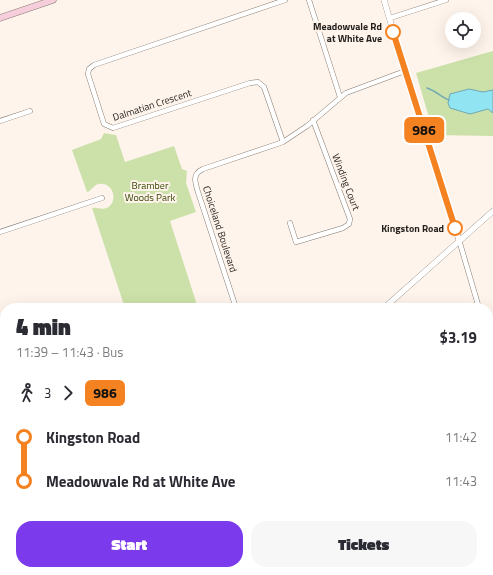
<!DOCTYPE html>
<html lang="en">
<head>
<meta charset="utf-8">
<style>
  :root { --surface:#fff; --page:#f7f7f7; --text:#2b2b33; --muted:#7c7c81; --accent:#7c3aed }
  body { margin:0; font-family:"Titillium Web",sans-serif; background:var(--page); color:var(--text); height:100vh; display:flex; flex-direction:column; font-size:15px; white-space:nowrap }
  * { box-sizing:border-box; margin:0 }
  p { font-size:13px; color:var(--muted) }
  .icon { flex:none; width:22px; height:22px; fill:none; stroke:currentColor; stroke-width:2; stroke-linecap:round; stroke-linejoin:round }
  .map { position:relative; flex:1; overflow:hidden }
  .side { position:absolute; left:0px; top:303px; width:493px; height:272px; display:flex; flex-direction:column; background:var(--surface); border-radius:16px 16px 0 0; box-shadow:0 4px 16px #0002 }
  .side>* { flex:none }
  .badge { padding:0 8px; border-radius:6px; font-size:14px; line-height:26px }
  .buttons { position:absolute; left:445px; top:12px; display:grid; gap:8px }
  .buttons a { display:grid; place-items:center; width:36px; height:36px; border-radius:50%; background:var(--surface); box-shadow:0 4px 16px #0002; font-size:20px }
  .map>.badge { position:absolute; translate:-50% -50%; box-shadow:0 0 0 2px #fff }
  .legs { display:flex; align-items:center; gap:6px; height:44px; padding:0 16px; font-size:13px }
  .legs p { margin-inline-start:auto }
  .headline { display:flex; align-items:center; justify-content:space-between; height:68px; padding:0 16px }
  h1 { font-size:22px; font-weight:800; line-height:30px }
  .cta { display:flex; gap:8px; margin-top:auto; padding:8px 16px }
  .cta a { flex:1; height:46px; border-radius:16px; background:var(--accent); color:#fff; font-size:16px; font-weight:800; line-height:46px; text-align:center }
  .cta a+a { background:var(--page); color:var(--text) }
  ul { padding:0 16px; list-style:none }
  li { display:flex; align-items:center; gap:14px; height:44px; font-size:15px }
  li i { display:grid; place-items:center; width:6px; height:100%; margin:0 5px; background:currentColor }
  li i::after { content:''; width:10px; height:10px; margin:-5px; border:3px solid; border-radius:50%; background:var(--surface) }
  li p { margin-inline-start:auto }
  li:first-child i { background:linear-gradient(#0000 50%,currentColor 0) }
  li:last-child i { background:linear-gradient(currentColor 50%,#0000 0) }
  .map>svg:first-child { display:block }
  .green { fill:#cce1a9 }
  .water { fill:#91e4f1; stroke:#70a9b1 }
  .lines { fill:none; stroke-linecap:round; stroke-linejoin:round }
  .stream { stroke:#70a9b1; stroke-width:1.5 }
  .minor-casing { stroke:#837a72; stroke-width:5.5 }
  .tertiary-casing { stroke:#837a72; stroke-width:6 }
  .secondary-casing { stroke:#837a72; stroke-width:7 }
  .motorway-casing { stroke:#9e4761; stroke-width:9 }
  .minor { stroke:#fff; stroke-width:4.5 }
  .tertiary { stroke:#fff; stroke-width:5.5 }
  .secondary { stroke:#f6cedb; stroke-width:6 }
  .motorway { stroke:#e05c86; stroke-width:8 }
  .line-1-casing { stroke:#fff; stroke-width:9 }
  .line-1 { stroke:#f58220; stroke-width:6 }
  .stop-1-dot { fill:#fff; stroke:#f58220; stroke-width:2 }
  .labels { text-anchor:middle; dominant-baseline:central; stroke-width:4; stroke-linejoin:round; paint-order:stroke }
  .stop-label { font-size:10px; font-weight:bold; fill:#231f1c; stroke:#fff4eb; text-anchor:end }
  .street-label { font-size:10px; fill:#231f1c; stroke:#fff4eb }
  .park-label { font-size:10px; fill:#324400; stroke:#fff4eb }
</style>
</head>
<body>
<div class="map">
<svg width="493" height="575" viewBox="0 0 493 575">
  <rect width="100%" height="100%" fill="#fff4eb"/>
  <path class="green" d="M493,51V136L434,135L416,73Z
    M104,133L116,135L125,162L174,146L182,169L187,171L186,183L196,212L170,221L198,308H125L92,208C97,207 101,210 107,208C119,201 113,182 99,184C93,185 92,191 87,192L72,150L101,139Z
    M5,440V457L0,459V442Z
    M488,521L493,537V572L480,575H448L446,570H488Z"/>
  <path class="water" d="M469,89L483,92L493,90V113L488,109L470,114L450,108L448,103L450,94Z"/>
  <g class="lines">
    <path class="stream" d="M427,88C436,91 441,97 449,100"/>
    <defs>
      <path id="minor" d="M309,0L340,97
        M390,18L446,0
        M0,121L30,111
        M283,142L264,87L258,82L250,83L113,128L104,124L88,74L89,69L94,65L285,0
        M290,223L296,242L343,228L349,224L350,219L313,120
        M0,232L102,198
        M459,240L479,308
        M236,308L198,192C195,182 192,174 203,169L283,142L307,126L346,93L405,71
        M488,338L493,354
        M0,405L5,404
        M0,510L5,520
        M39,570L43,575"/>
      <path id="tertiary" d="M384,0L405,71L459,240
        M384,308L493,211
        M81,575L87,570"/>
      <path id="secondary" d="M0,18L53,0"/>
      <path id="motorway" d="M488,410L493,406
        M488,427L493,423
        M297,575L303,570
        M320,575L325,570"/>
    </defs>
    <use href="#minor" class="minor-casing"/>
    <use href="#tertiary" class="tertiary-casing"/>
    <use href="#secondary" class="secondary-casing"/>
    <use href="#motorway" class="motorway-casing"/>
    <use href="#minor" class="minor"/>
    <use href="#tertiary" class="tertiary"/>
    <use href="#secondary" class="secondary"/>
    <use href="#motorway" class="motorway"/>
  </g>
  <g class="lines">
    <defs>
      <path id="line-1" d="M393,32L455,228"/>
    </defs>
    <use href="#line-1" class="line-1-casing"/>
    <use href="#line-1" class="line-1"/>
  </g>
  <g class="stop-1-dot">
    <circle cx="393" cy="32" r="7"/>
    <circle cx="455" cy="228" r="7"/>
  </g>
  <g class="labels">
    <g class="stop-label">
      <text x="382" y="26">Meadowvale Rd<tspan x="382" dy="12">at White Ave</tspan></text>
      <text x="444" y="228">Kingston Road</text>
    </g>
    <g class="street-label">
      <text transform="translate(152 105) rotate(-18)">Dalmatian Crescent</text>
      <text transform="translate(346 182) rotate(69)">Winding Court</text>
      <text transform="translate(220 229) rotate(72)">Choiceland Boulevard</text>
    </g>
    <g class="park-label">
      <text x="150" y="185">Bramber<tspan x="150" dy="12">Woods Park</tspan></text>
    </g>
  </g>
</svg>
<div class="buttons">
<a><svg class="icon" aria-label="locate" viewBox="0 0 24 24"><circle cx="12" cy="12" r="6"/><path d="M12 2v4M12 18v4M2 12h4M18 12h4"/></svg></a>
</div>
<b class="badge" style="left:424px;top:130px;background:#f58220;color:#111">986</b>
<section class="side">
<div class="headline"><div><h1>4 min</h1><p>11:39 – 11:43 · Bus</p></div><b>$3.19</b></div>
<div class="legs"><svg class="icon" aria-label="walk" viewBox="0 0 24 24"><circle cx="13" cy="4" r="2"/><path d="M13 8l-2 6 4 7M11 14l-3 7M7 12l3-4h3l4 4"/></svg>3<svg class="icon" aria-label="forward" viewBox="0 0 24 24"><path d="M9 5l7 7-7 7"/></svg><b class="badge" style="background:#f58220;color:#111">986</b></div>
<ul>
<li><i style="color:#f58220"></i><b>Kingston Road</b><p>11:42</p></li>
<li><i style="color:#f58220"></i><b>Meadowvale Rd at White Ave</b><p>11:43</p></li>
</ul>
<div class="cta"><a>Start</a><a>Tickets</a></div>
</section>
</div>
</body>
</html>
